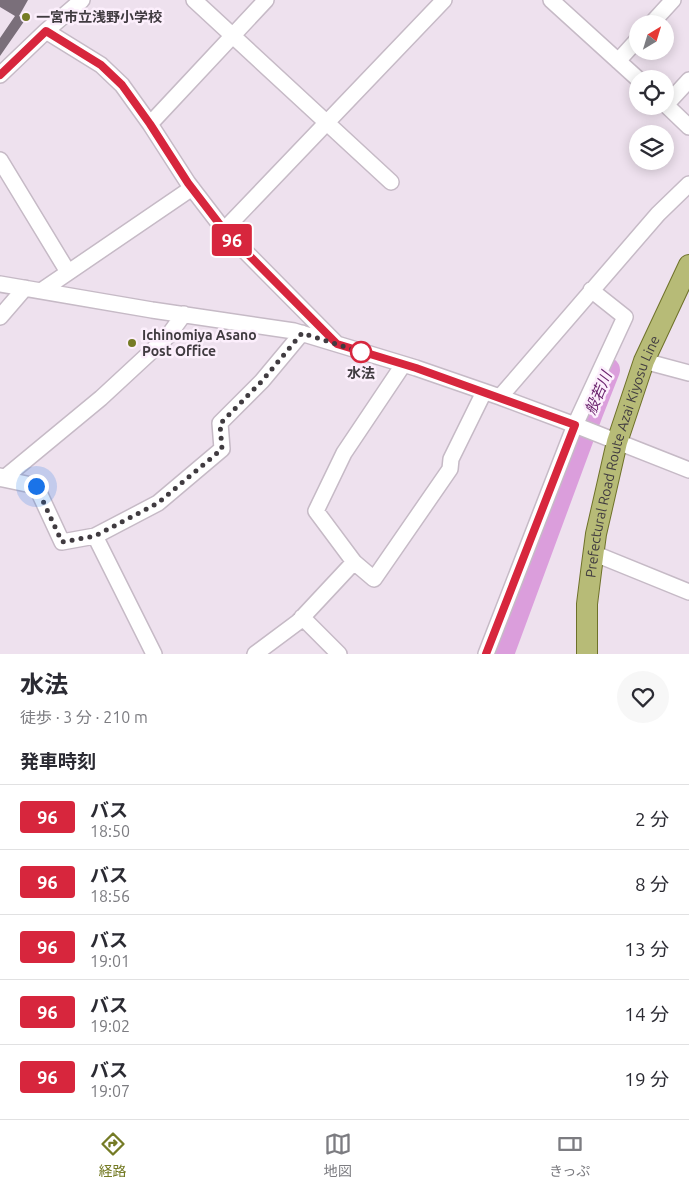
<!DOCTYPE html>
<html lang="ja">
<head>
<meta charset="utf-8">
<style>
  :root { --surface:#fff; --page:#f7f7f7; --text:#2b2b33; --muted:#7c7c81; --line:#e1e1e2; --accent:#757b25 }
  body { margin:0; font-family:Ubuntu,"Noto Sans JP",sans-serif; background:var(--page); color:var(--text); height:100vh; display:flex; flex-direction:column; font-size:19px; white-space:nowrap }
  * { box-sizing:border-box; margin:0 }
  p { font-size:16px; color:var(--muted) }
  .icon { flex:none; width:28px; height:28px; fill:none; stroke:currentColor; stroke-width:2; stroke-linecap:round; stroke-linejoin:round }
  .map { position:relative; height:654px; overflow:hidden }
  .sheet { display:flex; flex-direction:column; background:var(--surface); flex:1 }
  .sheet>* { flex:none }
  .badge { padding:0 10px; border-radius:4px; font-size:18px; line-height:32px }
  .needle { width:32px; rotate:38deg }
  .buttons { position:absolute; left:629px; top:15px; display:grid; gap:10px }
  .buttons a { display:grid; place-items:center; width:45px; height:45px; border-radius:50%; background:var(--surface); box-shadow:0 2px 12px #0003; font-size:25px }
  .you { position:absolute; width:25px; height:25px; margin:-12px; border:4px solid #fff; border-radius:50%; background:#1a73e8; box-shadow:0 0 0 8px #1a73e833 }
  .map>.badge { position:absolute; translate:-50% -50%; box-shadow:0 0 0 2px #fff }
  h2 { padding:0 20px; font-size:19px; line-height:45px }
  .round { display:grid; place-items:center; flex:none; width:52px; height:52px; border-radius:26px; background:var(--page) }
  .head { display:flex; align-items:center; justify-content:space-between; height:85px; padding:0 20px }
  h1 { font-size:24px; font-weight:700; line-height:38px }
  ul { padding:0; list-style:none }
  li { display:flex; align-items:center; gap:15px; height:65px; padding:0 20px; border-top:1px solid var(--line) }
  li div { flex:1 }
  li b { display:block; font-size:19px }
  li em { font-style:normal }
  li .badge { min-width:55px; font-weight:700; text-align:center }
  .tabs { display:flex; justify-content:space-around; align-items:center; height:70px; border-top:1px solid var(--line); background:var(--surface); font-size:14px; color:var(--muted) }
  .tabs a { display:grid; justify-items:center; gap:2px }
  .tabs .selected { color:var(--accent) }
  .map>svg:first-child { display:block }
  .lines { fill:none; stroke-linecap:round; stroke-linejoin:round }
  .river { stroke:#db9edc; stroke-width:26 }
  .building { fill:#7a6f7a }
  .minor-casing { stroke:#c6bac6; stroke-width:18 }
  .major-casing { stroke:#6e7129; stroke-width:22 }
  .minor { stroke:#fff; stroke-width:15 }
  .major { stroke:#b7bb77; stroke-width:20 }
  .line-casing { stroke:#fff; stroke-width:11 }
  .line { stroke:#d7263d; stroke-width:8 }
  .walk { stroke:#403b40; stroke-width:5; stroke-dasharray:0 9 }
  .poi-dot { fill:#757b25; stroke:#fceffc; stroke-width:2 }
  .stop-dot { fill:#fff; stroke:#d7263d; stroke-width:2.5 }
  .labels { text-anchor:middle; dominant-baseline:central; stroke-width:5; stroke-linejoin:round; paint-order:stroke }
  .poi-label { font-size:14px; font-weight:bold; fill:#403b40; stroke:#fceffc; text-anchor:start }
  .stop-label { font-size:14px; font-weight:bold; fill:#403b40; stroke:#fceffc }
  .street-label { font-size:14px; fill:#403b40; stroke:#fceffc }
  .water-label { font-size:15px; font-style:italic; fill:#6c266f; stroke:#fceffc }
</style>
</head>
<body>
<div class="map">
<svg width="689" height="654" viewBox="0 0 689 654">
  <rect width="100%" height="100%" fill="#eee1ee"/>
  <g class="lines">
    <path class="river" d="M501,654L590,413L607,370"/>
  </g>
  <path class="building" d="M0,0H28L19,16L25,20L0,56V38L15,16L0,7Z"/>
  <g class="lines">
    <defs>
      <path id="minor" d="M194,0L391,182
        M551,0L638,79
        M651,24L673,0
        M46,31L101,65L122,85L150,124L188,183L224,230L336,343
        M618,61L638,39
        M0,75L46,31L82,0
        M665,104L689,127
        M666,105L689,80
        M150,124L266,0
        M0,160L68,272
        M224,230L444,0
        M0,284L152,310L294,331L416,368L500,397L575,425L689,470
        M41,291L192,188
        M0,317L25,288
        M644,361L689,373
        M500,397L658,214L689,184
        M0,476L3,479L36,486L62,542L95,536L158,503L222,449L220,423L262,381L302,333
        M3,479L101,398L168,336L184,314
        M95,536L154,654
        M593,553L689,592
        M354,562L374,579L450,469L451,459L484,392
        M302,617L339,654
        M255,654L298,622L354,562L316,511L344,453L403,365
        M486,654L575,425L625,317L591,290"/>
      <g id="major">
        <path id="s1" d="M587,654V604L591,572L596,534L617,442L644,361L689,265"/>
      </g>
    </defs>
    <use href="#minor" class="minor-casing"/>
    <use href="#major" class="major-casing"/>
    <use href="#minor" class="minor"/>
    <use href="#major" class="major"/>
  </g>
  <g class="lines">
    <defs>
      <path id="line" d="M0,75L46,31L101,65L122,85L150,124L188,183L224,230L337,344L416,368L575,425L486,654"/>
    </defs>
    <use href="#line" class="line-casing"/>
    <use href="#line" class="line"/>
    <path class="walk" d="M36,486L62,542L95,536L158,503L222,449L220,424L262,381L302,333L361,352"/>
  </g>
  <g class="poi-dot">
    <circle cx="26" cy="17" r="5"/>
    <circle cx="132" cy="343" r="5"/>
  </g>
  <circle class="stop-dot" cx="361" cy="352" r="10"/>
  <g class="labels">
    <g class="poi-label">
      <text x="36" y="17">一宮市立浅野小学校</text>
      <text x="142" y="335">Ichinomiya Asano<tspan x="142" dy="16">Post Office</tspan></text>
    </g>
    <g class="stop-label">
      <text x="361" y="373">水法</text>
    </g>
    <g class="street-label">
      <text stroke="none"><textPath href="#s1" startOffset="202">Prefectural Road Route Azai Kiyosu Line</textPath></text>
    </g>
    <g class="water-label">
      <text transform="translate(598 393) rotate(-67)">般若川</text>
    </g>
  </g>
</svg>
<div class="buttons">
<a><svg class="needle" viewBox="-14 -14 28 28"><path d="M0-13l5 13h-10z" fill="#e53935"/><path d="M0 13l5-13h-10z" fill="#7c7c81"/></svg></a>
<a><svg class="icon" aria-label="locate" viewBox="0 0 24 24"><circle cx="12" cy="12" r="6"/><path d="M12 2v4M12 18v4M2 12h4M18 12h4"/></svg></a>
<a><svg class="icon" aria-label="layers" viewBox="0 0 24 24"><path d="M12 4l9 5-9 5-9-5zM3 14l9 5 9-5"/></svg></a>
</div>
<div class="you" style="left:36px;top:486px"></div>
<b class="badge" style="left:232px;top:240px;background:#d7263d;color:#fff">96</b>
</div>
<section class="sheet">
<div class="head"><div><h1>水法</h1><p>徒歩 · 3 分 · 210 m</p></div><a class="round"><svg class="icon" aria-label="heart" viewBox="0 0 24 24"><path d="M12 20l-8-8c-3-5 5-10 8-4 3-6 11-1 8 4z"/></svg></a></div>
<h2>発車時刻</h2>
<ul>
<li><span class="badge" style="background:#d7263d;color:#fff">96</span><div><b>バス</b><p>18:50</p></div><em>2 分</em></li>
<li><span class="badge" style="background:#d7263d;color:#fff">96</span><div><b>バス</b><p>18:56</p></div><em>8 分</em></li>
<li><span class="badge" style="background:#d7263d;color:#fff">96</span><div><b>バス</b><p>19:01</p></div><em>13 分</em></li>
<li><span class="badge" style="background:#d7263d;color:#fff">96</span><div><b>バス</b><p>19:02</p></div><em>14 分</em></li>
<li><span class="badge" style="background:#d7263d;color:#fff">96</span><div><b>バス</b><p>19:07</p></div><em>19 分</em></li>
</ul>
</section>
<nav class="tabs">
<a class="selected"><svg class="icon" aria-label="directions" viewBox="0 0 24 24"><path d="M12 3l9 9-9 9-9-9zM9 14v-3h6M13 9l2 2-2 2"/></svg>経路</a>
<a><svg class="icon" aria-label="map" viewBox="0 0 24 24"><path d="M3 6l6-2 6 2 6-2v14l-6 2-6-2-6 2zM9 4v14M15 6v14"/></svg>地図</a>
<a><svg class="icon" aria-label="tickets" viewBox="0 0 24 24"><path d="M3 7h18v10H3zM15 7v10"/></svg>きっぷ</a>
</nav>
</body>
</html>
